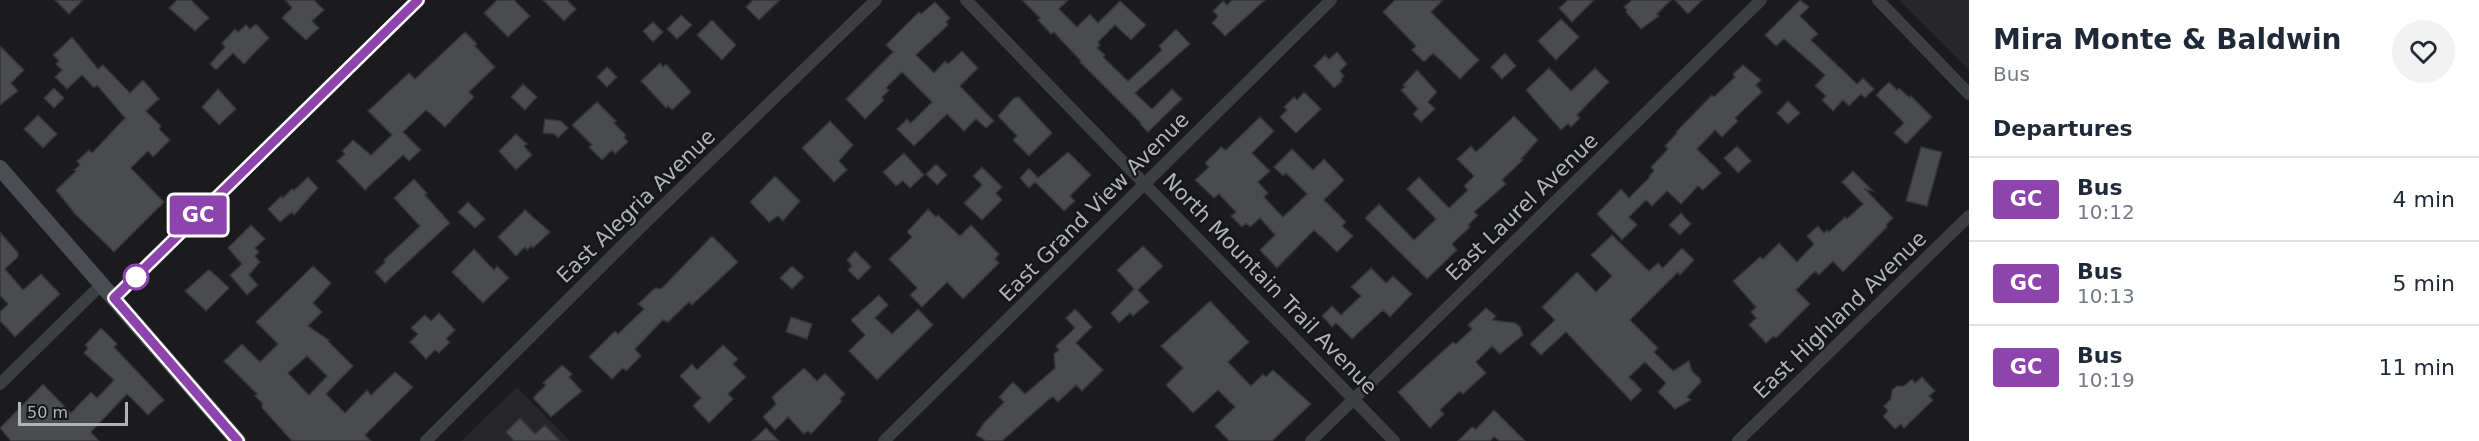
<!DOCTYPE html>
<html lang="en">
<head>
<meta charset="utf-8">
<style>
  :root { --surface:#fff; --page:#f2f2f3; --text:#1f2937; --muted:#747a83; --line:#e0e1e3 }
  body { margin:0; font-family:"DejaVu Sans",sans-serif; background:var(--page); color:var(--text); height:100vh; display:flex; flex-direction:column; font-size:22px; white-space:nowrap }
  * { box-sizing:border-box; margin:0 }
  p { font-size:20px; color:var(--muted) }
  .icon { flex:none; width:33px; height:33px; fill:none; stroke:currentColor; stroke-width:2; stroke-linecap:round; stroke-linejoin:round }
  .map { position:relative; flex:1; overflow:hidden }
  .panel { display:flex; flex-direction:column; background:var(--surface); width:510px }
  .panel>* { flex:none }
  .badge { padding:0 12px; border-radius:4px; font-size:21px; line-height:39px }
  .scale { position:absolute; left:18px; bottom:15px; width:110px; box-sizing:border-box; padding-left:6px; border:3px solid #afb4bb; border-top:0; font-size:16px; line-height:21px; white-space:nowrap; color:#afb4bb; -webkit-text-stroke:4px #161618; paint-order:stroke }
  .map>.badge { position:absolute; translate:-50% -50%; box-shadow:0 0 0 3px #fff }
  h2 { padding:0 24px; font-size:22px; line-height:54px }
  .round { display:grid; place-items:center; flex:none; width:63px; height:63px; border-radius:32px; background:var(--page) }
  .head { display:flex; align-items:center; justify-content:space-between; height:102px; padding:0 24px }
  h1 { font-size:28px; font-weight:700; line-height:45px }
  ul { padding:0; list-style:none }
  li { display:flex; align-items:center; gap:18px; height:84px; padding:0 24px; border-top:2px solid var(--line) }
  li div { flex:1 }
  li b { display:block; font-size:22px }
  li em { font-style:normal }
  li .badge { min-width:66px; font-weight:700; text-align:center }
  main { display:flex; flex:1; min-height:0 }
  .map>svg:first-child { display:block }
  .built { fill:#27272a }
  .building { fill:#4a4b4f; stroke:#353538; stroke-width:1.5; fill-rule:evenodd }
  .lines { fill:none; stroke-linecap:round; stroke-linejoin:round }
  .street { stroke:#3c3e41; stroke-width:12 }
  .secondary { stroke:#4a4d51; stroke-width:16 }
  .line-casing { stroke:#fff; stroke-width:14 }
  .line { stroke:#8e44ad; stroke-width:9 }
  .stop-dot { fill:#fff; stroke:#8e44ad; stroke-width:3 }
  .labels { text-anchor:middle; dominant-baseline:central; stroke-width:4.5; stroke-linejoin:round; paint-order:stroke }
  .street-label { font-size:21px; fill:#afb4bb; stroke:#161618 }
</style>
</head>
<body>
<main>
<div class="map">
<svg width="1969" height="441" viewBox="0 0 1969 441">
  <rect width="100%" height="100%" fill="#1b1b1d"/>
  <path class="built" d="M1899,0H1969V70Z
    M517,387L570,441H461Z"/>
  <path class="building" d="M55,0H83L69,14Z
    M177,0H191L209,18L195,31L169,8Z
    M285,0H314L324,10L312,21L319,28L306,40L282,18L292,8Z
    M497,0H514L530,16L508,37L484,13Z
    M543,0H567L576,9L564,21Z
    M753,0H780L759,20L746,7Z
    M1022,0H1068L1059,9L1077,27L1090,14L1098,23L1120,1L1146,25L1131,40L1115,25L1098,42L1100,45L1097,48L1105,55L1103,57L1128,81L1162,50L1159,46L1176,29L1190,44L1135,93L1152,109L1172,89L1182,99L1148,132L1140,124L1141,123L1080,62L1081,61L1060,39L1054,32L1051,34L1038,20L1040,18Z
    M1232,0H1265L1225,36L1212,23L1218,16L1213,11L1223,1L1227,5Z
    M1395,0H1443L1431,12L1479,60L1460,79L1433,53L1424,62L1412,50L1416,46L1383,12Z
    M1568,0H1594L1572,22L1559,8Z
    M1632,0H1671L1657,14L1659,16L1641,29L1626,12L1627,10L1624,7Z
    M1675,0H1702L1688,14Z
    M1800,0L1809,7L1800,16L1818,34L1811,40L1857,84L1863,78L1874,89L1865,98L1861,94L1849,106L1843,100L1833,111L1822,100L1826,96L1815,86L1825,75L1784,39L1776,46L1765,35Z
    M935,2L950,18L946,22L948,25L916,55L934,73L945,61L948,64L962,51L978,68L960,86L994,121L986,128L976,119L964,131L947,114L914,146L897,129L907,119L911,123L932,102L902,72L886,88L889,90L882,97L884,100L865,119L846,99L893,52L886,45L919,12L921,14Z
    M681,15L692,25L677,39L667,29Z
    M1561,19L1579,37L1556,60L1538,41Z
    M712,20L736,45L722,60L697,35Z
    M653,22L663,32L653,42L643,31Z
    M256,24L269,38L244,64L233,53L216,70L210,64L225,47L222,43L235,29L238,32L246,25L250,29Z
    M465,32L477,44L475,46L495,67L469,92L474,97L445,127L426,110L403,132L421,150L409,161L403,155L365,190L337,161L345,154L342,151L353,140L371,155L392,135L368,111L409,73L415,79Z
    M72,37L98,69L103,65L130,93L143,80L150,88L159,99L146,111L161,126L159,129L170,140L153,157L148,151L131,168L164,202L114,252L75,214L56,190L76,171L74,170L80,165L77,161L89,150L92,153L125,118L97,85L94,88L82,75L67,89L55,77L62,70L56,64L59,61L53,55Z
    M0,46L24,70L11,83L18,91L0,105Z
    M1337,52L1347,64L1340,71L1344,76L1341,79L1342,81L1334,88L1314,66L1325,55L1329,59Z
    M1505,53L1516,66L1502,79L1491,67Z
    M660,63L663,67L666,64L691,92L672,110L668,106L666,108L641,81Z
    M1743,65L1761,80L1756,85L1762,92L1735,118L1738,121L1722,137L1715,130L1697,149L1721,173L1703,190L1698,186L1681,204L1667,191L1652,206L1646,200L1629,217L1637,225L1622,240L1597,214L1621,189L1629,198L1650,177L1649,176L1654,171L1651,167L1668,149L1665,146L1677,133L1676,132L1712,95L1714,97L1735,77L1733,74Z
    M607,67L617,77L607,87L597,77Z
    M1549,68L1571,91L1595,68L1609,82L1577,115L1580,118L1571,127L1568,124L1561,130L1526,90Z
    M1417,70L1437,92L1428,102L1435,109L1421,122L1413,114L1418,109L1401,90L1405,87L1403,85Z
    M1889,82L1897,90L1899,88L1910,98L1911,96L1932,117L1906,144L1894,133L1904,123L1876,95Z
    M523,84L537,97L525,110L511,97Z
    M54,88L64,98L54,108L44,98Z
    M218,89L236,109L219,125L202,107Z
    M1304,92L1321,109L1296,133L1280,117L1287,110L1284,107L1294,97L1297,100Z
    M1019,97L1052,133L1029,156L1013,140L1017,136L998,116L1014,98Z
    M1788,101L1800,113L1788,124L1777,113Z
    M597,102L616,121L614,123L626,135L624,137L628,142L615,154L612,150L602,160L589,147L592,145L572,125Z
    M38,115L57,134L43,148L24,129Z
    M1514,116L1538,140L1521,159L1523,160L1502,180L1506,184L1474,212L1478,215L1468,225L1470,227L1452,244L1457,250L1427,279L1365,218L1379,204L1414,240L1436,219L1407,189L1419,177L1449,208L1468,190L1464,186L1474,176L1457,159L1471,146L1476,152Z
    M1260,117L1274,131L1252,153L1270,171L1258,182L1268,193L1264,197L1283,217L1307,194L1286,173L1283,176L1274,167L1292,149L1313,170L1324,159L1344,180L1324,200L1346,222L1342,226L1353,236L1337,252L1314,230L1277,268L1260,250L1275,235L1260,218L1250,227L1246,223L1242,227L1231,216L1236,212L1219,194L1214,198L1195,180L1209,167L1205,163L1221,147L1226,150Z
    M545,119L561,121L568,128L558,138L554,134L543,133Z
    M830,121L853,145L839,161L847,170L834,182L802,148Z
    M516,134L527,144L524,146L532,155L516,170L499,151Z
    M1737,146L1751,161L1738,173L1724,158Z
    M1921,147L1942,152L1927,206L1906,201Z
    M1068,152L1091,175L1070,196L1075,201L1064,211L1035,182L1029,188L1020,178L1029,168L1038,178Z
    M904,153L924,175L910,188L903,181L896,186L883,172Z
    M936,164L947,175L937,185L926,174Z
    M982,167L1002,187L996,193L1002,200L982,220L964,203L982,185L973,176Z
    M1853,171L1873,191L1865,189L1893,218L1886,225L1887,227L1843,272L1833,261L1819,275L1815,271L1796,290L1810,304L1776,338L1774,336L1766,343L1749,325L1756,318L1751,312L1756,307L1733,281L1760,257L1763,259L1779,243L1797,262L1814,244L1807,236L1818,226L1824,233L1827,230L1829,232L1845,217L1847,219L1863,204L1842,182Z
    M775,176L800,201L783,221L778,216L769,222L750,202Z
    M308,177L318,188L294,215L292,212L280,222L268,209L281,196L283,198L292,189L294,190Z
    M414,179L427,193L425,195L450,223L385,283L375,272L385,262L384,260L420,226L394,198Z
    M468,202L485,219L475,228L458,212Z
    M928,209L936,217L938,215L960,236L971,225L999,254L995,259L999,263L963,299L947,282L922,307L910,295L917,288L889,259L912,237L907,232Z
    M525,210L550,232L533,248L531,246L527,250L525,247L516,256L498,237Z
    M1681,213L1691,224L1680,235L1669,225Z
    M251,225L265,239L255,248L259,252L255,256L260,262L249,275L258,285L247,295L230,275L242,264L228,248Z
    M0,232L18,253V257L5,269L23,290L41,274L60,294L15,337L0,321V312L8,304L0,295Z
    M1612,235L1649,271L1658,263L1663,268L1682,248L1694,260L1680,275L1678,272L1630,320L1658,348L1654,352L1673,371L1689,361L1692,371L1700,379L1701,382L1687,397L1691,400L1675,409L1658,392L1666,383L1645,362L1629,377L1642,390L1631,401L1566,332L1541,355L1530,344L1555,320L1542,307L1577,272L1596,292L1612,276L1591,255Z
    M712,236L738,262L692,305L689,302L668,322L663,320L635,349L641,356L626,371L623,368L612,379L589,357L615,331L618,334L644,309L638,304L655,288L661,289Z
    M1143,246L1163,266L1138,290L1149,302L1133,316L1130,313L1119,323L1111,313L1134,289L1117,270Z
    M474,249L494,270L497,266L509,278L483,303L452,272Z
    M855,251L871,267L858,280L848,270L852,266L847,260Z
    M313,266L331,283L313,303L322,312L308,326L329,340L328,341L353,366L326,394L345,413L367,390L371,395L395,372L413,387L365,435L371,441H292L262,408V403L255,396L257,394L224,361L242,344L260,362L278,344L256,322ZM307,356L327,376L309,395L288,373Z
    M792,266L804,277L792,289L780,278Z
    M1371,268L1386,283L1393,276L1412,294L1390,317L1383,310L1352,339L1336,323L1332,327L1322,316L1332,306L1341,315L1361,296L1351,287Z
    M208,270L211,271L229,288L206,311L185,291Z
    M879,295L888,305L875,318L892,334L918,309L933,325L877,380L849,351L865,335L851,320Z
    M1210,301L1249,342L1228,362L1251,386L1263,374L1266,377L1273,370L1311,404L1272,441H1229L1215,426L1235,407L1218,390L1193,413L1166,385L1183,368L1161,346Z
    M1486,308L1496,316L1492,320L1515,323L1520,327L1523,335L1500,354L1492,346L1476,362L1486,373L1463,394L1460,391L1440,410L1444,414L1430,428L1398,392L1453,342L1456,344L1472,329L1468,325Z
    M1075,309L1092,327L1076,343L1103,370L1082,391L1076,385L1058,402L1053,397L1048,400L1002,441H986L976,435L983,424L1004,402L999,397L1013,382L1025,394L1055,368L1054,354L1059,350L1056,346L1075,328L1066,318Z
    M439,313L455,330L446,339L450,342L439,353L435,350L426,359L410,342L418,334L411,328L425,315L431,321Z
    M791,317L812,324L807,339L786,332Z
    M101,328L117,344L114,347L164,400L148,415L127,394L91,432L99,441H11L0,428L43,384L71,413L91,392L97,398L114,380L84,353L88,348L85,345Z
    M723,345L738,359L733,364L746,377L728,394L733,399L709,423L693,406L701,398L680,376L692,364L697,370Z
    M562,365L572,374L569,377L582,391L551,417L533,398L546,385L543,383Z
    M804,368L817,381L825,373L845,394L840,399L842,401L811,434L808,431L804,434L788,417L775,430L763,417L776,404L772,397Z
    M1922,377L1935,391L1929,396L1933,400L1904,428L1901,424L1895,429L1883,416L1888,411L1884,406L1891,399L1892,390L1897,386H1904L1912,379L1915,383Z
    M1494,410L1525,441H1500L1494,437L1490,441H1458L1472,427L1476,429Z
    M520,418L535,434L545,425L560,441H514L506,432Z
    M766,428L779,441H752Z"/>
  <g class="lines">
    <path class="street" d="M966,0L1394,441
      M1878,0L1969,94
      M114,299L418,0
      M0,384L101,285
      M426,441L648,220L876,0
      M884,441L1331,0
      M1311,441L1761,0
      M1738,441L1969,216"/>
    <path class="secondary" d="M0,168L238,441"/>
  </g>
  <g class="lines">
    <defs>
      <path id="line" d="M238,441L114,298L418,0"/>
    </defs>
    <use href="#line" class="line-casing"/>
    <use href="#line" class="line"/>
  </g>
  <circle class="stop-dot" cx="136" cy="277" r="12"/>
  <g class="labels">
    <g class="street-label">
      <text transform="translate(636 206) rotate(-44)">East Alegria Avenue</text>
      <text transform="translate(1094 207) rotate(-45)">East Grand View Avenue</text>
      <text transform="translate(1522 207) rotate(-44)">East Laurel Avenue</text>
      <text transform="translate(1270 284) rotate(46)">North Mountain Trail Avenue</text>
      <text transform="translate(1840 315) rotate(-44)">East Highland Avenue</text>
    </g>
  </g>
</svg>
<div class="scale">50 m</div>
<b class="badge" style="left:198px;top:215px;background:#8e44ad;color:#fff">GC</b>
</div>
<section class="panel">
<div class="head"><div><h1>Mira Monte &amp; Baldwin</h1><p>Bus</p></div><a class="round"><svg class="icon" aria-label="heart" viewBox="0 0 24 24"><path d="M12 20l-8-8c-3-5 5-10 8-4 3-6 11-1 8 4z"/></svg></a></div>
<h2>Departures</h2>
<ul>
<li><span class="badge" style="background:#8e44ad;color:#fff">GC</span><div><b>Bus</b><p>10:12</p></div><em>4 min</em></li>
<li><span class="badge" style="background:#8e44ad;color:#fff">GC</span><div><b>Bus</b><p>10:13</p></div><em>5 min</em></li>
<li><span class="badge" style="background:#8e44ad;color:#fff">GC</span><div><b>Bus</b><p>10:19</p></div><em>11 min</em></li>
</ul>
</section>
</main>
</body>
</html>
